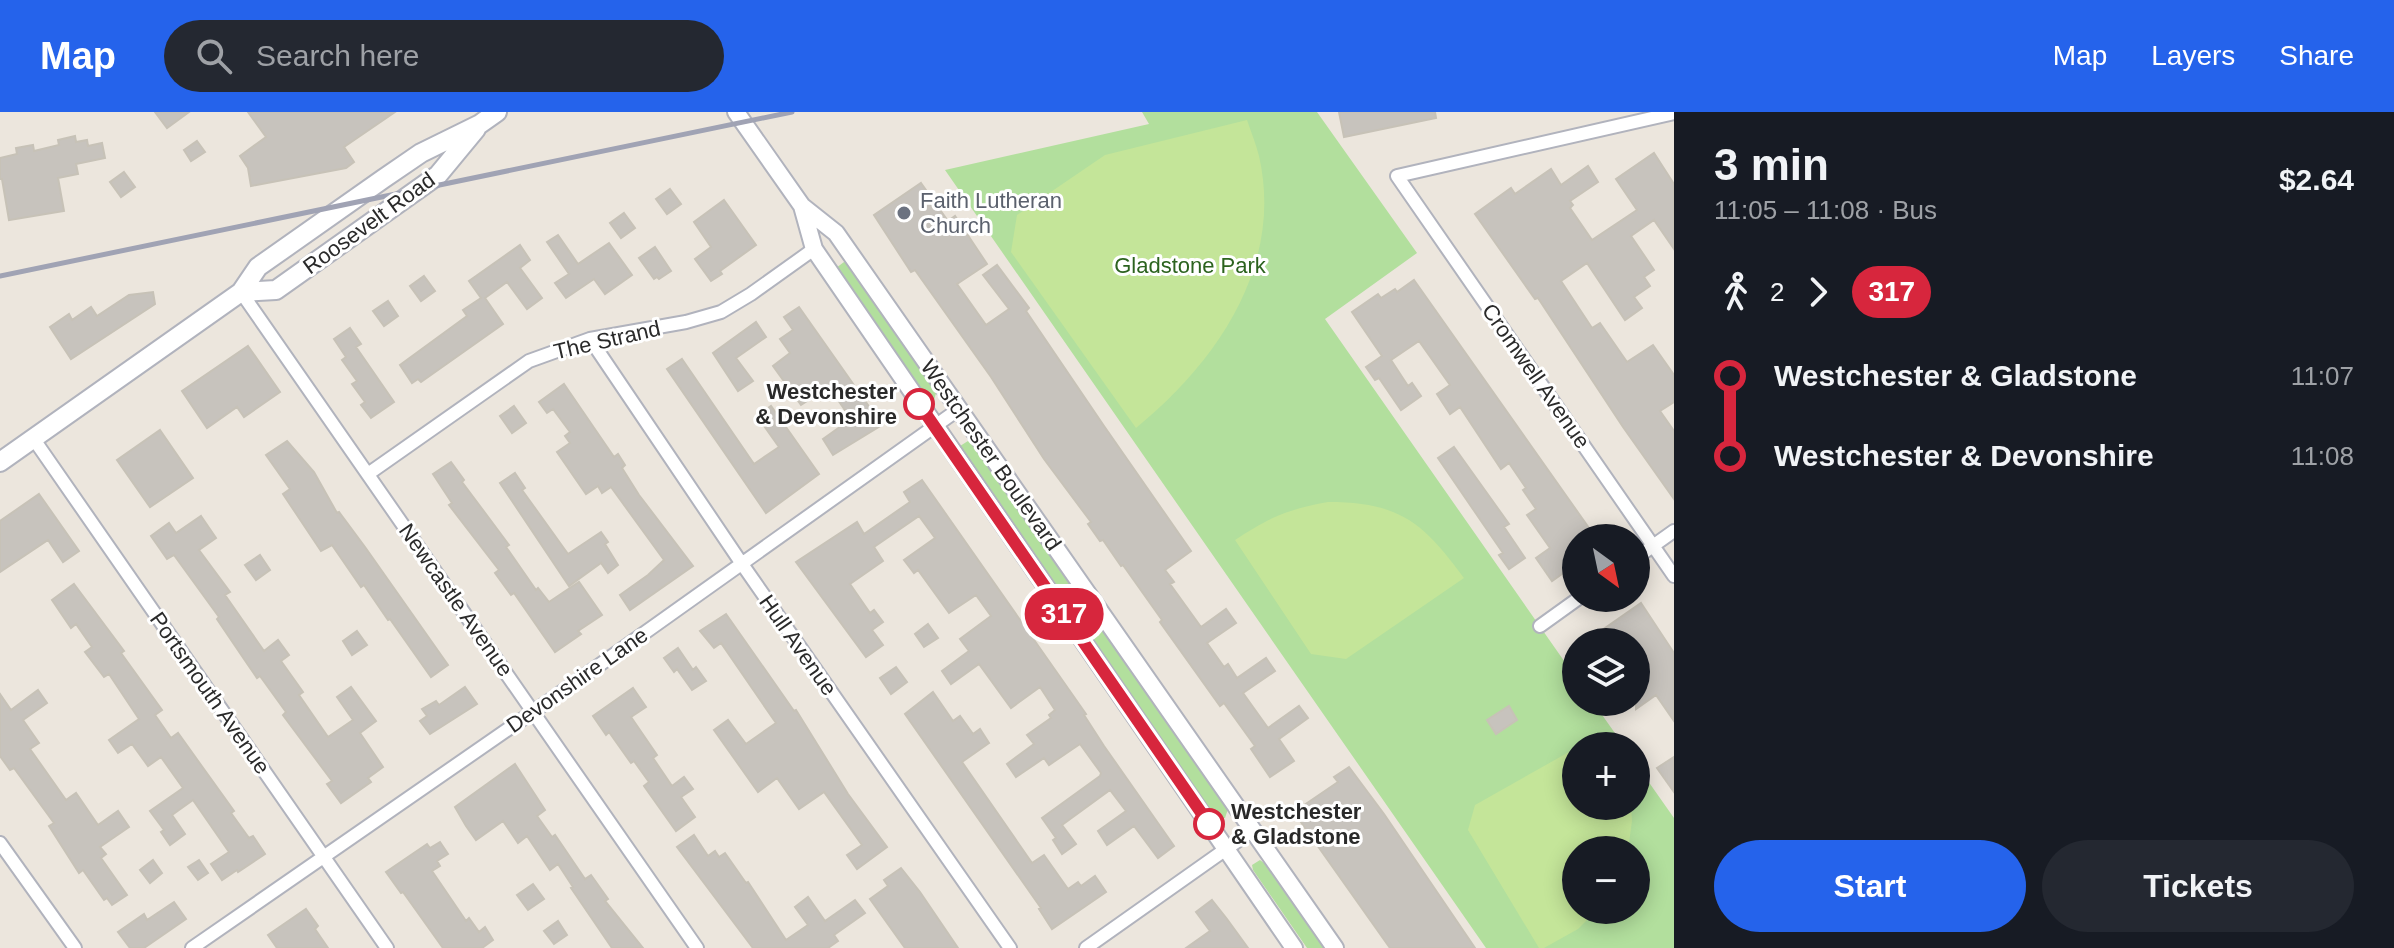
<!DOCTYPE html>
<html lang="en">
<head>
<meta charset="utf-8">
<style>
  :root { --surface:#171b24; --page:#242831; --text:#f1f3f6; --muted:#9ea1a6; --accent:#2563eb }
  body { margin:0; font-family:Helvetica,sans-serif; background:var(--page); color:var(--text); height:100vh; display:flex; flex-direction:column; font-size:30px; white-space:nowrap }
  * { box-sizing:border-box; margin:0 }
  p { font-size:26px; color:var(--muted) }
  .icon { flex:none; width:44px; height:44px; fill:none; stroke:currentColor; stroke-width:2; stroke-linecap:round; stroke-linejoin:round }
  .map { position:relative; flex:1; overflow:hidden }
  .sheet { display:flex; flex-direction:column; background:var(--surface); width:720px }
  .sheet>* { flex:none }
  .badge { padding:0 16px; border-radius:26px; font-size:28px; line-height:52px }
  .needle { width:52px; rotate:147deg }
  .controls { position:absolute; left:1562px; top:412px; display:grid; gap:16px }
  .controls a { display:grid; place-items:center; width:88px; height:88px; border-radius:50%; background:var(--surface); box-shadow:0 4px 20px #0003; font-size:40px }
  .map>.badge { position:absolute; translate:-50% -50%; box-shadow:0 0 0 4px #fff }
  .legs { display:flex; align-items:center; gap:12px; height:88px; padding:0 40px; font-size:26px }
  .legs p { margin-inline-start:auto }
  .overview { display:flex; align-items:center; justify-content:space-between; height:136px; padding:0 40px }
  h1 { font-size:44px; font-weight:800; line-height:60px }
  .primary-button { display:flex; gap:16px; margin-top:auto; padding:16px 40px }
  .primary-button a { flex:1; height:92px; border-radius:48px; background:var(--accent); color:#fff; font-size:32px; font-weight:800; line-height:92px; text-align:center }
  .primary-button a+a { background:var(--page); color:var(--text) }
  ul { padding:0 40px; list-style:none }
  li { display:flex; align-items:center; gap:28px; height:80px; font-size:30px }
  li i { display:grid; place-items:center; width:12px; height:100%; margin:0 10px; background:currentColor }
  li i::after { content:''; width:20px; height:20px; margin:-10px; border:6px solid; border-radius:50%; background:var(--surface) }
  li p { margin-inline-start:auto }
  li:first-child i { background:linear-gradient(#0000 50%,currentColor 0) }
  li:last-child i { background:linear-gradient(currentColor 50%,#0000 0) }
  header { display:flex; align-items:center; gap:48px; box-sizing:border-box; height:112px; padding:0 40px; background:var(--accent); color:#fff }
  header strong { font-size:38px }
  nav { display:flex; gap:44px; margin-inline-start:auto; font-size:28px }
  .search { width:560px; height:72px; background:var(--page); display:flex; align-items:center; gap:20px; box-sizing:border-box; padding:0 28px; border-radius:44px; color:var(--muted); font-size:30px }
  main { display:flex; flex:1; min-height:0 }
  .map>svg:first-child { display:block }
  .green { fill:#b2df9d; fill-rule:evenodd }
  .pitch { fill:#c4e599 }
  .building { fill:#c7c3bd; stroke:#c7c2b7; stroke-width:2 }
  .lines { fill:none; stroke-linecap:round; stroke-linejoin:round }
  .minor-casing { stroke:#b1b3bd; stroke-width:16 }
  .tertiary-casing { stroke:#b1b3bd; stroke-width:20 }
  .secondary-casing { stroke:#b1b3bd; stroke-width:22 }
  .minor { stroke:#fff; stroke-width:12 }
  .tertiary { stroke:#fff; stroke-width:16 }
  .secondary { stroke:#fff; stroke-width:18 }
  .rail { stroke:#a0a3b4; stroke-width:5 }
  .line-1-casing { stroke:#fff; stroke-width:18 }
  .line-1 { stroke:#d7263d; stroke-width:12 }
  .worship-dot { fill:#6b7280; stroke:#fff; stroke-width:3 }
  .stop-1-dot { fill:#fff; stroke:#d7263d; stroke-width:4 }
  .labels { text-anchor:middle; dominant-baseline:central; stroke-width:6; stroke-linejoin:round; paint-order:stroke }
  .worship-label { font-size:22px; fill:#5b616d; stroke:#fff; text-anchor:start }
  .street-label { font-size:22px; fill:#2a2a2a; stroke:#fff }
  .park-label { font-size:22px; fill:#2c631f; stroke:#fff }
  .stop-label { font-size:22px; font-weight:bold; fill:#2a2a2a; stroke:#fff; text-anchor:end }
</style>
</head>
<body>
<header>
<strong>Map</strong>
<div class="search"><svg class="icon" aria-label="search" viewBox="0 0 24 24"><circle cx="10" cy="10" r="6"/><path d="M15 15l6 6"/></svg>Search here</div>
<nav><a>Map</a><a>Layers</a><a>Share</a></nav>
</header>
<main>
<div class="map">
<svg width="1674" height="836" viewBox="0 0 1674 836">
  <rect width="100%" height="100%" fill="#ece6dd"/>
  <path class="green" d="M1142,0H1317L1417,141L1325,207L1576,566V590H1593L1624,634H1576V694H1636V652L1674,706V836H1486L945,58L1149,12ZM1576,738H1636V798H1576Z
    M844,150L848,151L937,278L934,288L924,286L836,156Z
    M968,329L972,331L1228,697L1225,706H1216L961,339L960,334Z
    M1260,748L1264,751L1324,836H1307L1253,758L1252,753Z"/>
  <path class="pitch" d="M1247,8C1251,20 1256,32 1259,44C1284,153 1217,250 1136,316L1011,140L1017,103L1105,43Z
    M1328,390C1399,390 1423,410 1464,466L1346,547L1311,542L1235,428C1268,406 1288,397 1328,390Z
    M1576,636V694H1631L1632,709L1628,738H1576V798H1597L1578,817L1544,836H1539L1468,718L1475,693Z"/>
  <path class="building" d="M155,0H189L167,16Z
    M248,0H395L344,35L354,50L346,56L251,74L248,56L240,44L266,25Z
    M1339,0H1435L1436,6L1344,25Z
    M75,24L76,30L87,28L88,34L102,31L105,46L76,52L78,62L58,66L64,99L9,108L2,67H0V46L17,42L16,36L33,33L34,39L59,33L58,28Z
    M197,29L205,40L191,49L184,38Z
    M1654,41L1674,72V137L1654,108L1631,124L1654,158L1644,165L1650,174L1634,185L1642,196L1625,208L1587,151L1561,169L1592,216L1600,211L1627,250L1653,233L1674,263V290L1660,299L1674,319V387L1623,315L1538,186L1535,187L1475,102L1511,76L1515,82L1551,57L1561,73L1588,54L1598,70L1570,89L1573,93L1570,96L1592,128L1637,98L1616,67Z
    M124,60L135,75L121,85L110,70Z
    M921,71L948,109L955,104L987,152L957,172L986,213L1009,197L983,163L997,153L1029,196L1026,199L1104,314L1191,439L1165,458L1174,470L1170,472L1201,515L1226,497L1236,511L1207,531L1224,555L1228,552L1237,566L1266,546L1275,559L1243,581L1268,616L1299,594L1308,606L1279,627L1294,649L1270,665L1251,637L1255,634L1224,591L1220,594L1160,510L1162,508L1123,453L1121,454L1103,428L1100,429L1088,412L1091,410L1044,347L991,265L915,158L911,160L874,103Z
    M670,77L681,92L667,102L656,87Z
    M724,88L756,133L720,159L722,162L711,169L695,147L711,135L694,110Z
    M624,101L635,116L621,126L610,111Z
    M558,123L578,152L609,131L632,163L605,182L594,167L566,186L555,171L569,162L547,130Z
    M520,133L530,148L520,156L542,186L527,197L507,170L485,186L503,212L421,270L418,267L412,271L400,253L467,204L463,198L481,186L469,169Z
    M655,135L671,159L659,167L657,165L654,167L639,146Z
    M424,164L435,179L421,189L410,174Z
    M1414,168L1596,426H1576V452L1552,469L1536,446L1550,436L1527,403L1536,397L1523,378L1526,376L1509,351L1501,357L1460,295L1450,302L1437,282L1450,273L1419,229L1391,248L1408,274L1412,271L1421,284L1401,298L1379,266L1375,268L1366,255L1382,244L1352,200L1378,182L1381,186L1395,177L1397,180Z
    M153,180L155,192L71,247L50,215L69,202L72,208L91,195L97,204L129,183Z
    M388,189L398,204L384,214L373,199Z
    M799,195L882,313L833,343L823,327L851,307L829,275L801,293L773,254L790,241L780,227L793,218L784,205Z
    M756,210L766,225L736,246L753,269L738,279L713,241Z
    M350,216L361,232L356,235L394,290L371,306L361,293L365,290L352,272L357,269L342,248L346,245L334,227Z
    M248,234L280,280L244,305L237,295L207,316L182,279Z
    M682,247L754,352L779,335L757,304L771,294L819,362L766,401L667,257Z
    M564,272L614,345L618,342L625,353L622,356L639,383L693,454L630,498L620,483L648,463L664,448L611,375L602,381L598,374L586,382L557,340L570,331L565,324L570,320L553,297L547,301L539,290Z
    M514,294L526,311L512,321L500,304Z
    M160,318L193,366L150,395L117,348Z
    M287,329L314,360L337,401L339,400L365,435L448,553L431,565L390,507L388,508L364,473L361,475L332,433L321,439L283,382L290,377L266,343Z
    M1454,335L1509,412L1504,415L1525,446L1509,457L1499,443L1503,441L1438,346Z
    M451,350L464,368L462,370L509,433L506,435L536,478L538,476L549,490L579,470L602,503L578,519L581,522L555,540L514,481L511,483L495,461L499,458L449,393L452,391L433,362Z
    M515,361L525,376L522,378L568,442L601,420L608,430L605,432L618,453L608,461L601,451L569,474L500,371Z
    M922,368L1086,602L1084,603L1104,634L1174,734L1158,746L1134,714L1107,733L1098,719L1126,699L1110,678L1062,713L1076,732L1062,742L1053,728L1056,726L1042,706L1100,664L1101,661L1080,632L1049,653L1044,646L1016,665L1007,652L1034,632L1027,623L1051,606L1049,603L1055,598L1040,575L1011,596L979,552L951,572L942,559L969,539L960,527L991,504L976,483L949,501L918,458L914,461L904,448L935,426L919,404L874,435L883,449L850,472L870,501L874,498L883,510L872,518L883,533L866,545L796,450L857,410L864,422L910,390L904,380Z
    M39,382L79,439L63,450L48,428L0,460V409Z
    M201,404L216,426L199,438L230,480L225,483L264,539L278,528L289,543L281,549L303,580L299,583L328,625L353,608L337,585L351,575L376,609L360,621L383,655L368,666L371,670L341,691L327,672L332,669L283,603L286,600L260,564L257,566L246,550L217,507L219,505L174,443L167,447L151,424L169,411L176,421Z
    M260,443L270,458L256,468L245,453Z
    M74,472L124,539L121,541L162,598L155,603L171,626L178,621L234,699L231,701L249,726L253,724L265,742L238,760L237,758L222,768L211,752L229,740L193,688L172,703L185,722L170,733L161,720L164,718L150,699L183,676L161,645L148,654L132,632L118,641L109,628L139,607L109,562L104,565L85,540L92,535L76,512L71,516L52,488Z
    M1641,491L1674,541V609L1656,583L1636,597V576L1644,571L1636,560V530H1585Z
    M726,502L794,599L796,598L848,682L887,735L857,757L847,743L862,733L824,680L799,697L777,666L758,680L714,618L728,608L746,632L776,611L721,531L714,536L700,519Z
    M928,512L938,526L924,535L915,522Z
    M357,519L367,533L352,543L343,529Z
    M678,536L693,558L696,555L706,569L692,578L677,557L674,560L664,546Z
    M896,555L907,570L891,582L880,566Z
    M465,575L477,592L430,622L420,609L427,604L422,597L436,589L439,593Z
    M633,576L646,595L631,605L657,643L653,646L672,674L684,665L693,677L681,685L695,705L676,719L644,674L649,670L634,649L631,651L609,620L606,623L593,604Z
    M38,578L47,591L23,608L39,631L30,637L66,688L76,681L98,713L118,699L129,715L100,735L106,742L101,746L127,783L112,793L107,786L104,788L83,758L79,761L49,714L54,711L14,656L10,658L0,644V582L11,598Z
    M933,580L953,609L960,604L973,622L980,617L989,631L962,650L1032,751L1044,743L1068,777L1078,770L1081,774L1095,764L1106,780L1052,817L1039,797L1041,796L905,602Z
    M1509,594L1517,608L1496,622L1487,608Z
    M1674,645V680L1657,656Z
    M515,652L545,698L537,704L552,725L555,723L585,767L591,763L608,787L605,789L643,836H612L571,776L573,775L558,752L550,758L527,724L518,731L503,709L476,728L466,714L455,695Z
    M1349,655L1384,702L1475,836H1390L1305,716L1294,700L1338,670L1334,665Z
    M694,723L708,744L715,739L719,745L725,741L746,771L748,770L786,828L808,813L795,795L808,785L825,809L855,788L865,801L834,823L838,829L828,836H753L677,735Z
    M440,730L448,742L437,749L440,754L432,759L466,809L469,806L479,820L485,815L493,828L482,836H443L403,780L401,781L386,760L427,732L430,736Z
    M153,748L162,761L150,771L140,758Z
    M199,748L208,761L198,768L188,755Z
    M901,756L920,780L958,836H905L870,787L888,774L884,768Z
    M533,772L544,787L528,798L517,783Z
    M1212,788L1227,807L1248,836H1186L1210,819L1196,800Z
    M174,790L186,807L144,836H130L118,820L144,802L147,808Z
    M306,797L318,814L315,817L328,836H277L268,823Z
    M558,809L567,823L554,832L544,819Z"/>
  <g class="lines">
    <defs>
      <path id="minor" d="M1674,1L1397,64L1674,464
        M241,180L697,836
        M590,227L742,452L1010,836
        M33,326L387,836
        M368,362L529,249L590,227L686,210L721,200L751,182L814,137
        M1636,446L1674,419
        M1540,514L1579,486
        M0,731L75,836
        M192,836L553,586L959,297
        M1086,836L1253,718"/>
      <path id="tertiary" d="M736,0L802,94L836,121L1335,836
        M802,94L814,137L1294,836"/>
      <path id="secondary" d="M241,180L276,178L438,63L476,17
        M0,350L241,180L258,155L383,67L421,41L480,12L497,0"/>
    </defs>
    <use href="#minor" class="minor-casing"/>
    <use href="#tertiary" class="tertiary-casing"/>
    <use href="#secondary" class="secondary-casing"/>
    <use href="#minor" class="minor"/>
    <use href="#tertiary" class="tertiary"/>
    <use href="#secondary" class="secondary"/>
    <path class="rail" d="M0,164L792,0"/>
  </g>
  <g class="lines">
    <defs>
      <path id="line-1" d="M919,292L1209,712"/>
    </defs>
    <use href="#line-1" class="line-1-casing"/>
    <use href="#line-1" class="line-1"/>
  </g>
  <circle class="worship-dot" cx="904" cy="101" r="8"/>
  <g class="stop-1-dot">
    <circle cx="919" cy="292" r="14"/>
    <circle cx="1209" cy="712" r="14"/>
  </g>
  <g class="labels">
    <g class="worship-label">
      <text x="920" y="88">Faith Lutheran<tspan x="920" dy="25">Church</tspan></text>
    </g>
    <g class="street-label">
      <text transform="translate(369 111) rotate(-36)">Roosevelt Road</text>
      <text transform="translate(607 228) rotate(-13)">The Strand</text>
      <text transform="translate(1536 264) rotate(55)">Cromwell Avenue</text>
      <text transform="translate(991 343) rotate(55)">Westchester Boulevard</text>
      <text transform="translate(456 488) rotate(55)">Newcastle Avenue</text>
      <text transform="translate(798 533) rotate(55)">Hull Avenue</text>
      <text transform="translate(577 568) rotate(-35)">Devonshire Lane</text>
      <text transform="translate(210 581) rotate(55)">Portsmouth Avenue</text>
    </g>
    <g class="park-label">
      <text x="1190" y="153">Gladstone Park</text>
    </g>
    <g class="stop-label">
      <text x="897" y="279">Westchester<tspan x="897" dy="25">&amp; Devonshire</tspan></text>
      <text x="1231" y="699" text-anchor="start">Westchester<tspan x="1231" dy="25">&amp; Gladstone</tspan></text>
    </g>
  </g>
</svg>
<div class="controls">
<a><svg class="needle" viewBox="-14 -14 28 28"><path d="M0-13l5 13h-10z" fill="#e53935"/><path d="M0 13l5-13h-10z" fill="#9ea1a6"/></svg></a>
<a><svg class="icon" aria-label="layers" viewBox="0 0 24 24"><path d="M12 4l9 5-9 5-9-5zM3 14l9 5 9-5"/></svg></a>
<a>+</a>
<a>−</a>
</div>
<b class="badge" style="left:1064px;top:502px;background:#d7263d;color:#fff">317</b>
</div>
<section class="sheet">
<div class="overview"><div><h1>3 min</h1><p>11:05 – 11:08 · Bus</p></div><b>$2.64</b></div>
<div class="legs"><svg class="icon" aria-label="walk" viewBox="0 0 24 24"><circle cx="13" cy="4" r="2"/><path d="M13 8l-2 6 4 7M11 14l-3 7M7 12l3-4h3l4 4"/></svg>2<svg class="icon" aria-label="forward" viewBox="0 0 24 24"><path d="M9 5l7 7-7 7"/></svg><b class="badge" style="background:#d7263d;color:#fff">317</b></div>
<ul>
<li><i style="color:#d7263d"></i><b>Westchester &amp; Gladstone</b><p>11:07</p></li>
<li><i style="color:#d7263d"></i><b>Westchester &amp; Devonshire</b><p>11:08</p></li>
</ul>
<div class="primary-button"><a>Start</a><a>Tickets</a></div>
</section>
</main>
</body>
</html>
